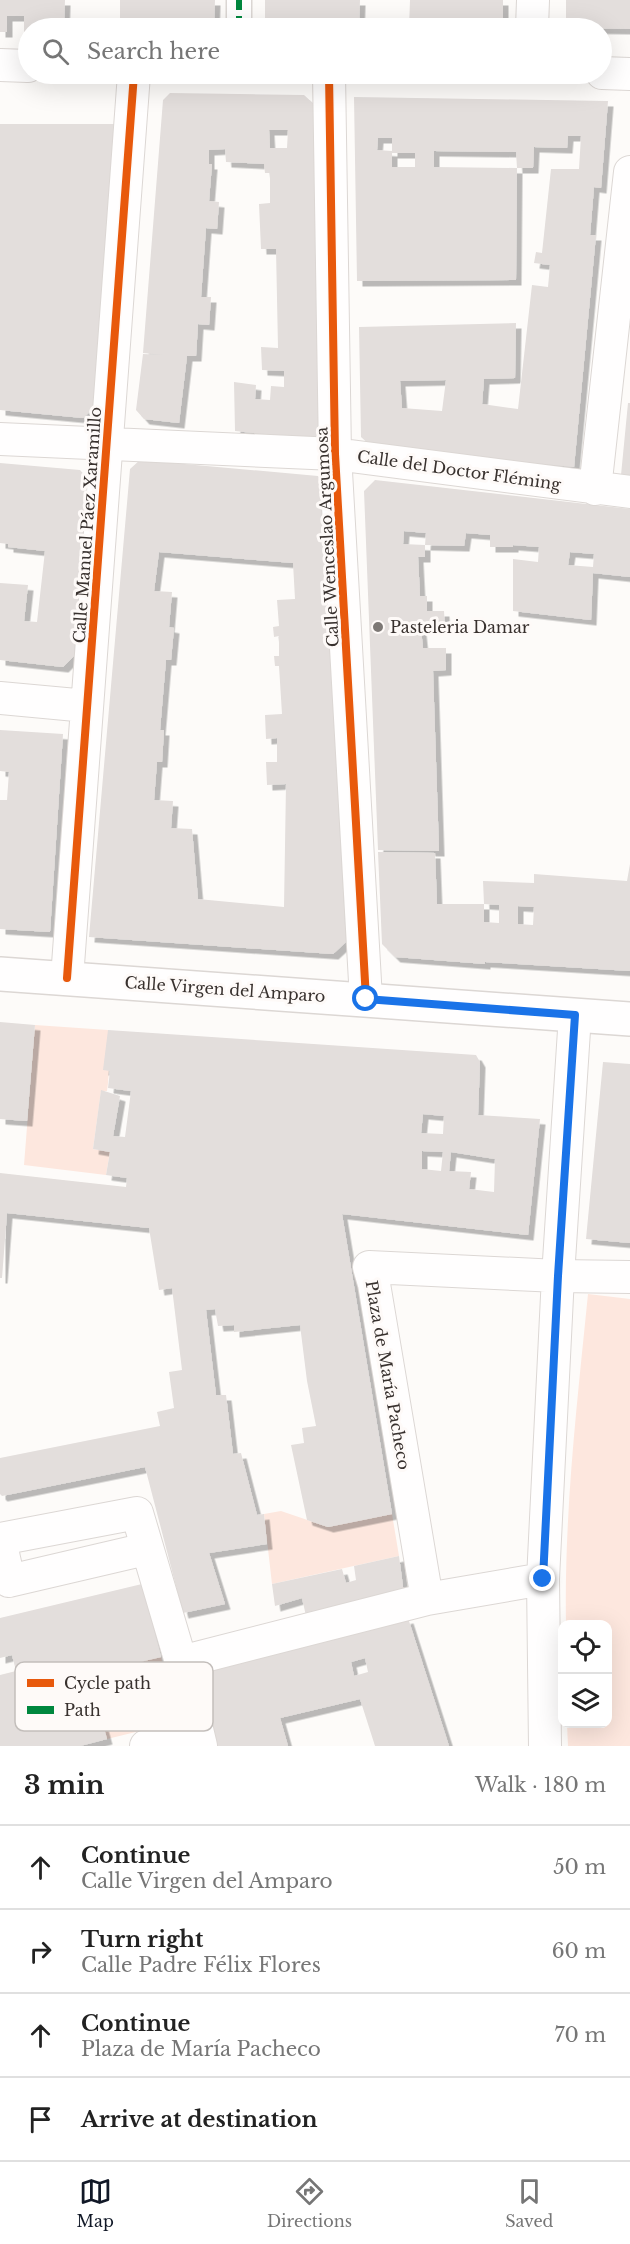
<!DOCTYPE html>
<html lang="en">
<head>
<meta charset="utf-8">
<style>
  body { margin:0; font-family:"Libre Baskerville",serif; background:#f2f2f2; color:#222 }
  .controls { position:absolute; right:18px; bottom:18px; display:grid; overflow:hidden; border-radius:12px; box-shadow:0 6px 24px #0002 }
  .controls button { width:54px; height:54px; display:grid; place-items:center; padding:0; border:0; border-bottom:2px solid #e0e0e0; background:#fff; color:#222; font:30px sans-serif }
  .stop { position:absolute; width:18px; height:18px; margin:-14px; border:4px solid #1a73e8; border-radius:50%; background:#fff }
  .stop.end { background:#1a73e8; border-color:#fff; box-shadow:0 2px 6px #0008 }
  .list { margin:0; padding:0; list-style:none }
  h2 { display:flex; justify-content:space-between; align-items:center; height:78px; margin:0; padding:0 24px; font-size:26px }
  h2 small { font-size:20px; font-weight:400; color:#767676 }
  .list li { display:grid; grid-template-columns:39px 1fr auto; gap:18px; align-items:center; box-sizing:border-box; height:84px; padding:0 24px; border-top:2px solid #e0e0e0 }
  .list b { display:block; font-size:22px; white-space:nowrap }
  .list p { margin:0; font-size:20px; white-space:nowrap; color:#767676 }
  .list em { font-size:20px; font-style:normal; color:#767676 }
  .icon { flex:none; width:33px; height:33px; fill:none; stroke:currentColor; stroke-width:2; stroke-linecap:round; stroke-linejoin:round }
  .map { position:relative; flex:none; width:630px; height:1746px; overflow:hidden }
  .search { position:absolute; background:#fff; box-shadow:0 6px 24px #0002; left:18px; right:18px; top:18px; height:66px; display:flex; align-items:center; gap:15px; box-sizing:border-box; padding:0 21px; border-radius:33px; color:#767676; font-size:22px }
  .sheet { height:414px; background:#fff }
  nav { display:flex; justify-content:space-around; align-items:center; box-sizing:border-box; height:84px; border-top:2px solid #e0e0e0; background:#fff; font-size:16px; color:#767676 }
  nav a { display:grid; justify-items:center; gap:3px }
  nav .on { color:#111827 }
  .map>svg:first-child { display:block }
  .green { fill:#fde7de }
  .building { fill:#e3dedc; fill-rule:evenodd; filter:url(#shadow) }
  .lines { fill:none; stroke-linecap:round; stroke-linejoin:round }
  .pedestrian-casing { stroke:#dcd7d4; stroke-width:27 }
  .minor-casing { stroke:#dcd7d4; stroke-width:34 }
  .tertiary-casing { stroke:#dcd7d4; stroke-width:36 }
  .pedestrian { stroke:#fffefe; stroke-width:24 }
  .minor { stroke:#fffefe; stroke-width:32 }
  .tertiary { stroke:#fffefe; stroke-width:33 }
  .quiet { stroke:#00873e; stroke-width:6; stroke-dasharray:12 6; stroke-linecap:butt }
  .cycleway-casing { stroke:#fefaf8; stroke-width:11 }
  .cycleway { stroke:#e8590c; stroke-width:8 }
  .route { stroke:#1a73e8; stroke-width:8 }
  .poi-dot { fill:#7d7875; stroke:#fefaf8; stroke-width:2 }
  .labels { text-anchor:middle; stroke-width:6; stroke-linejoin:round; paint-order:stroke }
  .street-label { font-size:16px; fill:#38312e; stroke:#fefaf8 }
  .poi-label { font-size:16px; fill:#38312e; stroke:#fefaf8; text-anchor:start }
  .key { fill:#fefaf8; stroke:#c3bebb; stroke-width:1.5 }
  .key-label { font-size:16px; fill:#38312e }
</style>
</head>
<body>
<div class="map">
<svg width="630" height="1746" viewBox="0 0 630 1746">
  <defs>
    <filter id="shadow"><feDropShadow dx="5.5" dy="5.5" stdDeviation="0" flood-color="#0004"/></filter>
  </defs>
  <rect width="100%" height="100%" fill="#fdfbf9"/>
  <path class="green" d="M35 1025 108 1030C109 1051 110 1071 107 1091H101L93 1149 110 1152 106 1175 24 1165Z
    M588 1294 630 1299V1746H568L567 1724H608V1624H566C564 1514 577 1404 588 1294Z
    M281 1511 328 1527 392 1514 399 1556 272 1584 264 1514Z
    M161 1657 177 1722 107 1739 88 1674Z"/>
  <path class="building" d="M0 0H65L64 28H28V32H24V16H7V32H0Z
    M120 0H215L214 28H174V20L157 19V28H120Z
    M265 0H360L359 28H319V22L302 21V28H265Z
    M410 0H503V28H409Z
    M566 0H630V29L566 28Z
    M170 93 304 95 315 105 322 440 235 431 234 382 256 385 255 399 270 400 271 386 284 387V371L262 370 261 347 278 348 276 249H261L259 204 270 203V173H265L264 164 226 162 225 149 209 150V164H212L209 201 219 202 217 229 206 228 201 297H211L209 325 198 324 196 356H187L179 423 144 419 136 410 143 354 163 355 143 353 163 100ZM269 130H288L287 148H270Z
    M354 97 608 101 601 188 594 187 590 235H596L574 467 372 447 361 437 359 327 516 323 515 378 484 379 482 404 518 409 532 285 548 287 550 265 534 263 536 252 542 253 551 169H579L581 136H568L567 148 534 147 533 168H517L516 152 434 151V167L517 168 516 280 357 281ZM378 138H392V151L377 150ZM392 153H415V167H392ZM446 380 442 411 402 408 400 381Z
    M0 124H119L94 408 83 418 0 410Z
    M628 403H630V476L621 475Z
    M140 460 318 476 329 487 339 820 346 942 333 954 89 937 130 469ZM159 552 293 563 295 599 277 600 279 626 273 627 274 637 279 636V656H274L275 666H279L282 714 265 715 266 739 277 738V762H266L267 785 286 784 284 907 198 899 192 829 171 828 173 801 154 800 157 762H162L164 730H160L166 660H171L174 628 169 627 172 592 154 591Z
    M0 463 80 470 89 480 74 656 63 667 0 660V583L28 585 24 621 37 622 45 551 8 547V544L0 543Z
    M375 480 630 509V577L593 573 591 620 513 611V559L538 562 539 547 513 545V547H490V535L466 533 464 546 425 545 426 533 404 531 403 544 425 545V557H418L420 596H427V611H444L445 628 421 629 423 648H446V670L433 671 439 851 378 850 364 491ZM570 552 594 554 593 567 568 565Z
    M0 730 63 734 50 932 0 929V800H7L9 772 0 771Z
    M378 852 435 853 437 904H484V922L499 923V905L484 904 483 881 534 883V874L627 881 630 864V971L485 962V964L395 957 382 944ZM518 906 534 907 533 925 518 924Z
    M0 1022 35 1025 27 1121 0 1119Z
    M108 1030 476 1055 480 1062 478 1115 540 1119 528 1235 342 1214 392 1514 328 1527 307 1520 291 1445 304 1443 302 1428 316 1426 307 1381 300 1325 234 1332V1325L218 1326 215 1309 206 1310 216 1395H226L233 1454 241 1453 257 1515 264 1514 267 1544 209 1553 225 1604 183 1613 145 1467 2 1496 0 1494V1458L160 1426 157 1412 174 1408 169 1372 182 1370 172 1288 159 1290 149 1228 7 1213 2 1278H0V1173L126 1187 127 1178 106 1175 110 1152 93 1149 101 1090 120 1096 113 1136 125 1137 131 1091 108 1088 110 1071 103 1070ZM423 1114 444 1116 443 1134 421 1133ZM422 1151 443 1152 441 1171 422 1169ZM451 1152 495 1159 494 1192 469 1189 471 1172 449 1171Z
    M603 1062 630 1064V1243L586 1239Z
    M399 1556 405 1602 308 1625 302 1598 275 1606 272 1584 342 1569 346 1583 356 1580 354 1566Z
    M142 1584 161 1657 75 1677 85 1713 99 1710 107 1739 80 1746H0V1675L16 1671 12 1655 0 1658V1618ZM64 1701 67 1710 56 1714 53 1705Z
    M408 1618 449 1746H375L360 1699 280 1718 288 1746H215L195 1669ZM365 1658 368 1672 354 1676 351 1662Z"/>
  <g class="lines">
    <g class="pedestrian-casing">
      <path id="pedestrian" d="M239 28V0"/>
    </g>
    <g class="minor-casing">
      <path id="minor" d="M532 28 533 0
        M0 65 28 66
        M602 73 630 74
        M329 74 335 454 366 999
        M0 439 335 454 630 492
        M595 489 630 172
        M0 698 87 706
        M67 978 134 74
        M0 1539 137 1513 181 1662 201 1746
        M0 1540 9 1581 146 1549
        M427 1599 374 1284 369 1267 558 1276 630 1277
        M181 1662 427 1599 543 1579
        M146 1746 198 1734
        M545 1746 543 1579 558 1276 575 1015"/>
    </g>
    <g class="tertiary-casing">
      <path id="tertiary" d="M0 974 630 1019"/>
    </g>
    <use href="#pedestrian" class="pedestrian"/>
    <use href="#minor" class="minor"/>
    <use href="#tertiary" class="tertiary"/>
    <path class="quiet" d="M239 28V0"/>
    <g class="cycleway-casing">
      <path id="cycleway" d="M329 74 335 454 366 999
        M67 978 134 74"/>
    </g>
    <use href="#cycleway" class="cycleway"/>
  </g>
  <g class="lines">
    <path class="route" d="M366 999 575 1015 558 1276 543 1579"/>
  </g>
  <circle class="poi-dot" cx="378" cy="627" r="6"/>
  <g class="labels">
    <g class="street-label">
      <text transform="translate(459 470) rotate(8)" y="6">Calle del Doctor Fléming</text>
      <text transform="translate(87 525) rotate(-86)" y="6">Calle Manuel Páez Xaramillo</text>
      <text transform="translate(327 537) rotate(-93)" y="6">Calle Wenceslao Argumosa</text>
      <text transform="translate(225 989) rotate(4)" y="6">Calle Virgen del Amparo</text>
      <text transform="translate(388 1375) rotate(80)" y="6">Plaza de María Pacheco</text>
    </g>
    <g class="poi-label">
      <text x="390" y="633">Pasteleria Damar</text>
    </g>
  </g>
  <rect x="15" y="1662" width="198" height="69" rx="9" class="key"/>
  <rect x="27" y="1679" width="27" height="8" fill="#e8590c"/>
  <rect x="27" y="1706" width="27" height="8" fill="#00873e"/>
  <g class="key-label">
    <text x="64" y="1689">Cycle path</text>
    <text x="64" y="1716">Path</text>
  </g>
</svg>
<div class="controls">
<button><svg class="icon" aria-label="locate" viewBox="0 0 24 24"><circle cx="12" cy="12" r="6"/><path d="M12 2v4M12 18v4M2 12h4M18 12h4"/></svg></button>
<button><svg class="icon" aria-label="layers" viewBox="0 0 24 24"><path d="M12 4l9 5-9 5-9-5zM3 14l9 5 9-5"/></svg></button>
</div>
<div class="stop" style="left:366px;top:999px"></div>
<div class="stop end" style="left:543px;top:1579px"></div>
<div class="search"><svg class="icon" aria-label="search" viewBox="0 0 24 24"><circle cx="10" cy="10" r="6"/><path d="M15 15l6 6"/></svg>Search here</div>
</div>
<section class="sheet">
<h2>3 min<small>Walk · 180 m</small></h2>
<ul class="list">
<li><svg class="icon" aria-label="ahead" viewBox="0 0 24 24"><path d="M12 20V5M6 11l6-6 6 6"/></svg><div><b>Continue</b><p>Calle Virgen del Amparo</p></div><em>50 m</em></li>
<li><svg class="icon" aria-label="right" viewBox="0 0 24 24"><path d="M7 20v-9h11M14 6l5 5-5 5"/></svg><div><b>Turn right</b><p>Calle Padre Félix Flores</p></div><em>60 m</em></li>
<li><svg class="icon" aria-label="ahead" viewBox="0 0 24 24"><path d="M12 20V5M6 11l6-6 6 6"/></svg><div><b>Continue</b><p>Plaza de María Pacheco</p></div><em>70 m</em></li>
<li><svg class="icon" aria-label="arrive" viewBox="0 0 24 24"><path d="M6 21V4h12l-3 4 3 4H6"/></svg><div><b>Arrive at destination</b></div></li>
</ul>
</section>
<nav>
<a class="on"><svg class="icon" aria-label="map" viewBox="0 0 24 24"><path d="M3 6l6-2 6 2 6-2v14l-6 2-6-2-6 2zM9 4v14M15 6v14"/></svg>Map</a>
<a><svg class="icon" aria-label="directions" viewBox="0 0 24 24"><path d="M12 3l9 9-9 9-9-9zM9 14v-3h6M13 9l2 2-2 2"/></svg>Directions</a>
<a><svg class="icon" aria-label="saved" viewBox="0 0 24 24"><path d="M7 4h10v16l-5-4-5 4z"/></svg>Saved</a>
</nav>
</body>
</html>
